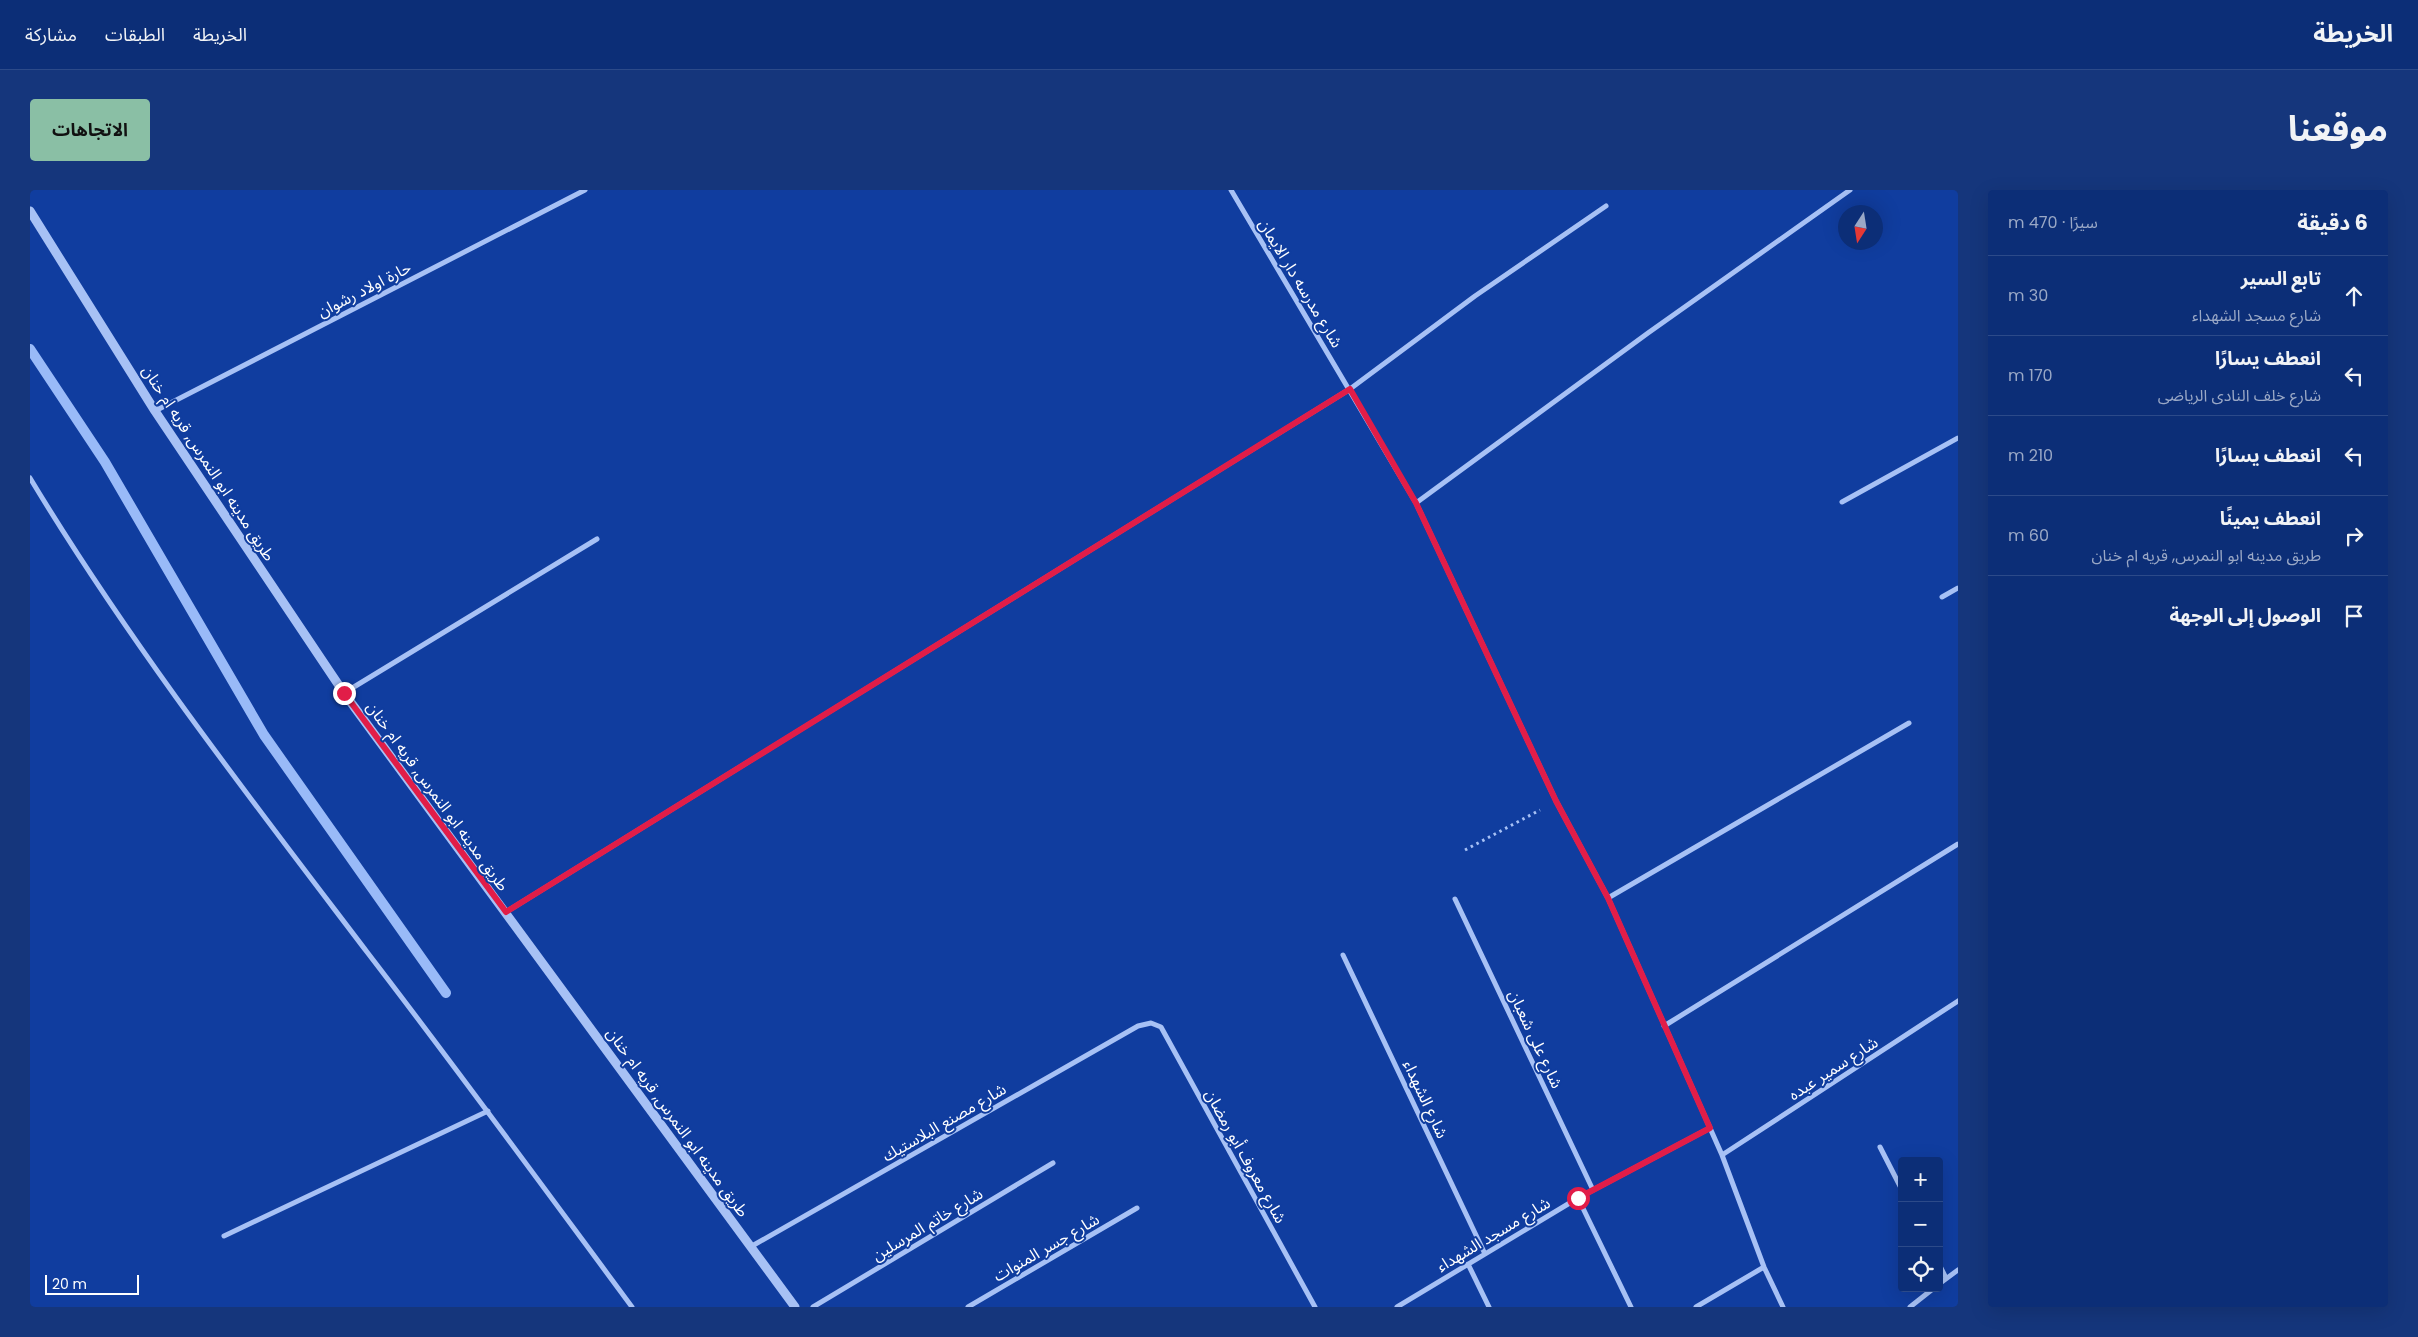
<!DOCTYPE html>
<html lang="ar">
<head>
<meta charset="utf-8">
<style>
  body { margin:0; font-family:Poppins,"Noto Sans Arabic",sans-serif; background:#15367c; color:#f1f3f6; direction:rtl }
  .controls { position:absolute; right:15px; bottom:15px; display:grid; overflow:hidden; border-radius:5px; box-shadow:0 5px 20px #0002 }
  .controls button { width:45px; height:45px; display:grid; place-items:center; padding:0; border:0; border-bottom:1px solid #2c4a89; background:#0c2e77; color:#f1f3f6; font:25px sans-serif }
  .compass { position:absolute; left:1808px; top:15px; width:45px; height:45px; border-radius:50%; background:#0c2e77; box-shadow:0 5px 20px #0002; rotate:192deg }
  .scale { position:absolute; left:15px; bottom:12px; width:94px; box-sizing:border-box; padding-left:5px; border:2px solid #fff; border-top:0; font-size:14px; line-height:18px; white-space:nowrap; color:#fff; -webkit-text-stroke:4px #103d9f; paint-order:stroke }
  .stop { position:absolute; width:15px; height:15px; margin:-11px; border:4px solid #e11d48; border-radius:50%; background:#fff }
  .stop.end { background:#e11d48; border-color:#fff; box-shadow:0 1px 5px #0008 }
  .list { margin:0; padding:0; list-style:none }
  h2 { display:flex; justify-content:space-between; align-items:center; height:65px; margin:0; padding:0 20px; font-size:21px }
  h2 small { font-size:16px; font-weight:400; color:#9aa8c6 }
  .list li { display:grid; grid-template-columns:32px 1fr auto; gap:15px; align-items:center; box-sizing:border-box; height:80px; padding:0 20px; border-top:1px solid #2c4a89 }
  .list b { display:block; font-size:19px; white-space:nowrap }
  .list p { margin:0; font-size:16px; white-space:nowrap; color:#9aa8c6 }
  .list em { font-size:16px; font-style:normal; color:#9aa8c6 }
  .icon { flex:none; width:28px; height:28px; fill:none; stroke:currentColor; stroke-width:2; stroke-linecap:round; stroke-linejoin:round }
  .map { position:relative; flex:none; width:1928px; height:1117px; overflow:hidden; direction:ltr; border-radius:5px }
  header { display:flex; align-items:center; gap:30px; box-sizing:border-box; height:70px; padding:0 25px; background:#0c2e77; border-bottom:1px solid #2c4a89 }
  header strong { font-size:24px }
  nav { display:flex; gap:28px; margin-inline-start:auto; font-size:18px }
  .intro { display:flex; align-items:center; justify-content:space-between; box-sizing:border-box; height:120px; padding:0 30px }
  h1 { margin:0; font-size:35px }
  .button { padding:12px 22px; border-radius:5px; background:#8abfa5; color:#111; font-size:18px; font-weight:700 }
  main { display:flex; gap:30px; padding:0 30px }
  aside { flex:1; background:#0c2e77; border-radius:5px; box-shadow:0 5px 20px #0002 }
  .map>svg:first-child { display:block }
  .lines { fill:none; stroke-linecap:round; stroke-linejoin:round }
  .stream { stroke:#99baf8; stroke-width:10 }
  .path { stroke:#a7c1f5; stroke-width:3; stroke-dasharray:2.5 4; stroke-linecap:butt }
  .minor { stroke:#a7c1f5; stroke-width:5 }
  .tertiary { stroke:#a7c1f5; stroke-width:9 }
  .route { stroke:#e11d48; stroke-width:6 }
  .labels { text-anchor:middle; stroke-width:4; stroke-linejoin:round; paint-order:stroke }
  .street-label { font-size:16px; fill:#fff; stroke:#103d9f }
</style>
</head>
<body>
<header>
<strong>الخريطة</strong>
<nav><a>الخريطة</a><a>الطبقات</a><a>مشاركة</a></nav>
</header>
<div class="intro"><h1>موقعنا</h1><a class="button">الاتجاهات</a></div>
<main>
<aside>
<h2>6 دقيقة<small>سيرًا · 470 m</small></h2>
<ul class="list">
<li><svg class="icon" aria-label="ahead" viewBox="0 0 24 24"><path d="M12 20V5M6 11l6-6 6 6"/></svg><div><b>تابع السير</b><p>شارع مسجد الشهداء</p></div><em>30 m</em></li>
<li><svg class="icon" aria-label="left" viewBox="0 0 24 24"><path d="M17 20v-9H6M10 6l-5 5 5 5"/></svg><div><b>انعطف يسارًا</b><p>شارع خلف النادى الرياضى</p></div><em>170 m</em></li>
<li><svg class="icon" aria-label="left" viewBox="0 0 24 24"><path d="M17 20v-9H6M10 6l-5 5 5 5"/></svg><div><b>انعطف يسارًا</b></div><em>210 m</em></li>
<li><svg class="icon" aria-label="right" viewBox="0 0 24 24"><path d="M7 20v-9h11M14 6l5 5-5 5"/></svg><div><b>انعطف يمينًا</b><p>طريق مدينه ابو النمرس, قريه ام خنان</p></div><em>60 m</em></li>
<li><svg class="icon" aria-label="arrive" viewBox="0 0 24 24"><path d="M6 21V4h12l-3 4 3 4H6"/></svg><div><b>الوصول إلى الوجهة</b></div></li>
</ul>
</aside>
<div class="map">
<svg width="1928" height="1117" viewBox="0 0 1928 1117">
  <rect width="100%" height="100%" fill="#103d9f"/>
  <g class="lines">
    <path class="stream" d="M0 159 75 272 234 545 416 803"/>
    <path class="path" d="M1435 660 1510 620"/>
    <path class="minor" d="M1201 0 1386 313 1526 611 1578 708 1692 965 1734 1077 1753 1117
      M125 221 555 0
      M0 288C100 454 220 608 337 762 427 879 514 998 602 1117
      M1812 312 1928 248
      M1386 313 1618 143 1820 0
      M1912 407 1928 398
      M314 503 567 349
      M1578 708 1879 533
      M1425 709 1563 1000
      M476 722 1320 199 1445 106 1576 16
      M1313 765 1455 1064
      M1634 836 1928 654
      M1850 957 1872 1000
      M1692 965 1928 811
      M1548 1008 1601 1117
      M194 1046 458 921
      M722 1056 1108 836 1121 833 1131 837 1285 1117
      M1438 1074 1459 1117
      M1909 1074 1916 1088
      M1909 1094 1928 1080
      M783 1117 1023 973
      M938 1117 1107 1018
      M1367 1117 1548 1008 1680 938
      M1666 1117 1734 1077
      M1880 1117 1904 1098"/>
    <path class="tertiary" d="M0 21 125 221 314 503 765 1117"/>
  </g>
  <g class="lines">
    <path class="route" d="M314 503 476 722 1320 199 1386 313 1526 611 1578 708 1680 938 1548 1008"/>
  </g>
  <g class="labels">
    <g class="street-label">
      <text transform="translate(1271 93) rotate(59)" y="6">شارع مدرسه دار الايمان</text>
      <text transform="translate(334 99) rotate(-27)" y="6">حارة اولاد رشوان</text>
      <text transform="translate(179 273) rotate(57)" y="6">طريق مدينه ابو النمرس, قريه ام خنان</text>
      <text transform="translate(408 606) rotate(54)" y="6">طريق مدينه ابو النمرس, قريه ام خنان</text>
      <text transform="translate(1506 849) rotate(65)" y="6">شارع على شعبان</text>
      <text transform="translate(1803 878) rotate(-33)" y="6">شارع سمير عبده</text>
      <text transform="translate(1396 909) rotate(65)" y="6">شارع الشهداء</text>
      <text transform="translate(648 932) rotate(54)" y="6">طريق مدينه ابو النمرس, قريه ام خنان</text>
      <text transform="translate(914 932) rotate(-30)" y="6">شارع مصنع البلاستيك</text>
      <text transform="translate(1216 966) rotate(61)" y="6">شارع معروف أبو رمضان</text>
      <text transform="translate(897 1034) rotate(-31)" y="6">شارع خاتم المرسلين</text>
      <text transform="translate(1463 1044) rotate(-31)" y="6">شارع مسجد الشهداء</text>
      <text transform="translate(1016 1057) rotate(-30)" y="6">شارع جسر المنوات</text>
    </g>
  </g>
</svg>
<div class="controls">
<button>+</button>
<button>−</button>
<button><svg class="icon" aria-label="locate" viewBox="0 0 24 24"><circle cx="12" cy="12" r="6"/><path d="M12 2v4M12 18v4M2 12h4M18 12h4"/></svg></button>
</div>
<svg class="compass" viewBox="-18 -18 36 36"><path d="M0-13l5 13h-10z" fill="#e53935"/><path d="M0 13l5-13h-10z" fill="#9aa8c6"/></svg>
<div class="scale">20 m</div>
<div class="stop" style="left:1548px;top:1008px"></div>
<div class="stop end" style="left:314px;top:503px"></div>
</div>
</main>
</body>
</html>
